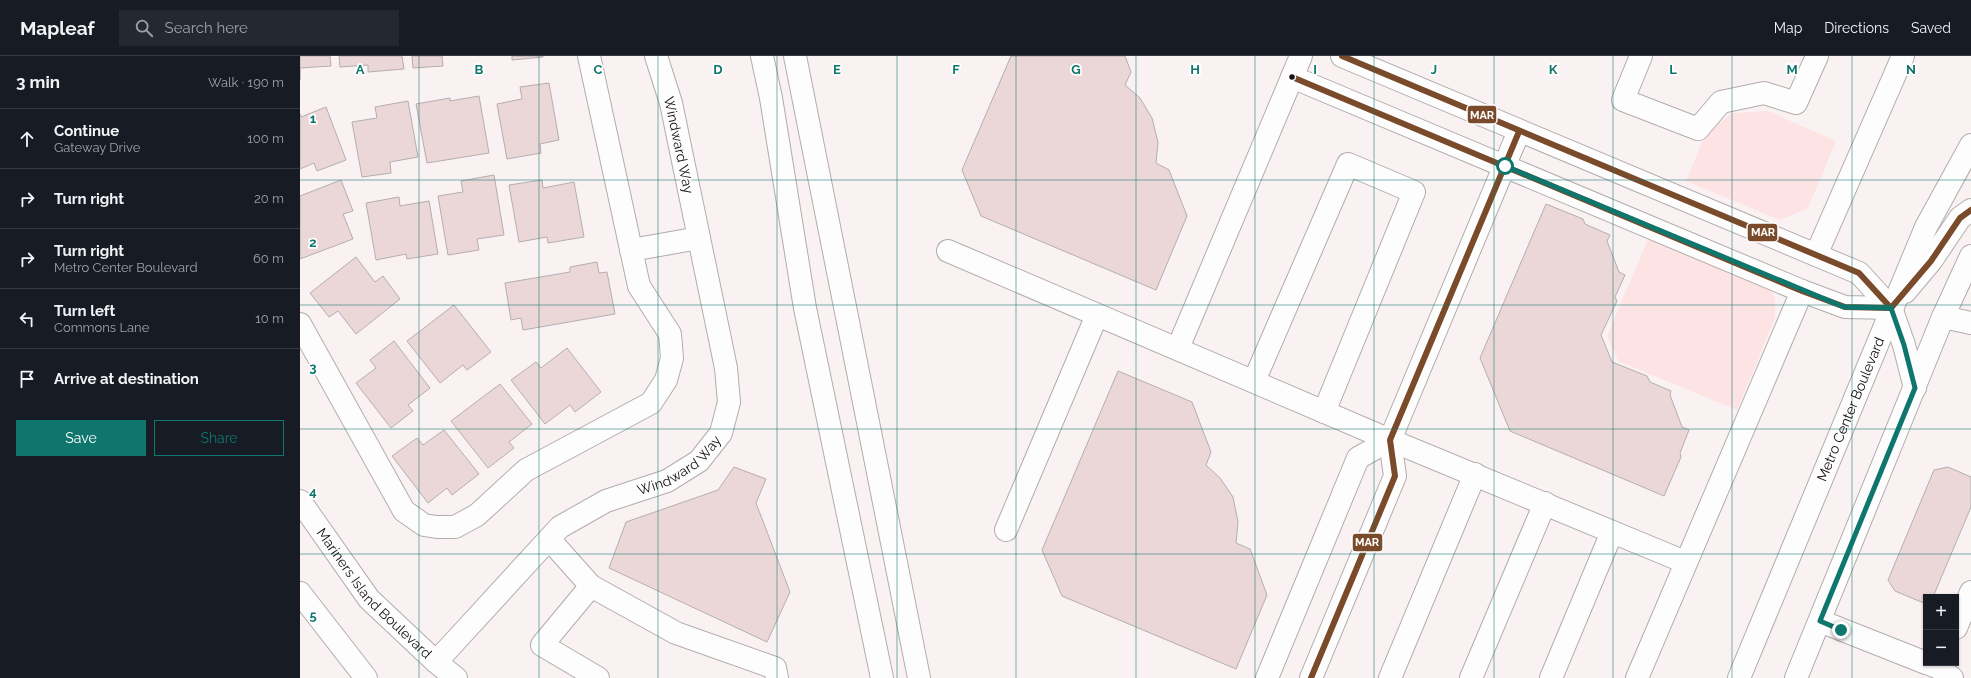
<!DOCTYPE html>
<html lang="en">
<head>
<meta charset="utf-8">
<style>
  body { margin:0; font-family:Raleway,sans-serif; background:#242831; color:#f1f3f6 }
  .controls { position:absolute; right:12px; bottom:12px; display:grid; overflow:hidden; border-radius:0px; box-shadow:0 1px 3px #0004 }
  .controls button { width:36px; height:36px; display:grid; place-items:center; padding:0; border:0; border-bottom:1px solid #363941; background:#171b24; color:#f1f3f6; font:20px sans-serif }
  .stop { position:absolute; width:12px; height:12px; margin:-9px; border:3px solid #0f766e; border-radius:50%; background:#fff }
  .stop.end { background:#0f766e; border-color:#fff; box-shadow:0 1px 4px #0008 }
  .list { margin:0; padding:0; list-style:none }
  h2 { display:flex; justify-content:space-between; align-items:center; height:52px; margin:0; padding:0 16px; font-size:17px }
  h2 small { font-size:13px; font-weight:400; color:#9ea1a6 }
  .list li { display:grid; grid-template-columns:26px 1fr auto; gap:12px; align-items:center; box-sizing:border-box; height:60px; padding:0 16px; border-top:1px solid #363941 }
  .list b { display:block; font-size:15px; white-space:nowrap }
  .list p { margin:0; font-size:13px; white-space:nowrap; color:#9ea1a6 }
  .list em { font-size:13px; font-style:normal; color:#9ea1a6 }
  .actions { display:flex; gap:8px; padding:12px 16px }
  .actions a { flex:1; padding:9px 0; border:1px solid #0f766e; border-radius:0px; text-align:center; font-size:14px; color:#0f766e }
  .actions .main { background:#0f766e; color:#fff }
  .icon { flex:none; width:22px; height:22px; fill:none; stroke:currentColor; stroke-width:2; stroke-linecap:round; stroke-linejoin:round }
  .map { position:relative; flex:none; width:1671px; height:622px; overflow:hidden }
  header { display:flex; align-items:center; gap:24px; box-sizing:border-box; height:56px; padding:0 20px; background:#171b24; border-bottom:1px solid #363941 }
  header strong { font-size:19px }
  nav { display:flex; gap:22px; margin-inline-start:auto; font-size:14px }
  .search { width:280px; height:36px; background:#242831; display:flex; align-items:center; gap:10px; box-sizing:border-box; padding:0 14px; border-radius:0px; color:#9ea1a6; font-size:15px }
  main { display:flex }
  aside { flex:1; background:#171b24 }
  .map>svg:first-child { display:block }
  .green { fill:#fde3e3 }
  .building { fill:#ecd7d8; stroke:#b5aeae }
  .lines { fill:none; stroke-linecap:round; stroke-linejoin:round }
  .minor-casing { stroke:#b2acac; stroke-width:24 }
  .major-casing { stroke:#b2acac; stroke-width:24 }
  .highway-casing { stroke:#b2acac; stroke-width:24 }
  .minor { stroke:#fefdfd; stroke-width:22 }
  .major { stroke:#fefdfd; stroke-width:22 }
  .highway { stroke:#fefdfd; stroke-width:22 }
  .bus-1-casing { stroke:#fff; stroke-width:9 }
  .bus-1 { stroke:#7a4b2a; stroke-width:6 }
  .route { stroke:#0f766e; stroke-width:5 }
  .grid { fill:none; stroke:#0f766e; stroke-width:1; stroke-opacity:0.55 }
  .bus-dot { fill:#171111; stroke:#fff; stroke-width:1.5 }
  .labels { text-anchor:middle; stroke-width:3.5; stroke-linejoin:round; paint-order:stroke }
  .street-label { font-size:14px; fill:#171111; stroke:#fff }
  .grid-label { font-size:13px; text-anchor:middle; font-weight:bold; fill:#0f766e; stroke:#fff; stroke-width:3.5; stroke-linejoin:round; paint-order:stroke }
  .line-badge { stroke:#fff; stroke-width:1.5 }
  .badge-label { font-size:11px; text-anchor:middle; font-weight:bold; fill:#fff }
</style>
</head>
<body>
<header>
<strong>Mapleaf</strong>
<div class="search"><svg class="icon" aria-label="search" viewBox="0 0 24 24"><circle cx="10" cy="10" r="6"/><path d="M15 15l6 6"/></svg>Search here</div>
<nav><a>Map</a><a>Directions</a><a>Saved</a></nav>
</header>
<main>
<aside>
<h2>3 min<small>Walk · 190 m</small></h2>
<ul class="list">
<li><svg class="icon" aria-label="ahead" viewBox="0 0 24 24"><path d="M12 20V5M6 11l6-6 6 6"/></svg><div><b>Continue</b><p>Gateway Drive</p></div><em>100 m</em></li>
<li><svg class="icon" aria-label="right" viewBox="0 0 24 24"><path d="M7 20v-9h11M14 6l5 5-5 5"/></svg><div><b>Turn right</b></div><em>20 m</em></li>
<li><svg class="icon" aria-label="right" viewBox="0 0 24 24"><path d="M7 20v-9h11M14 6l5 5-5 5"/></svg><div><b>Turn right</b><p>Metro Center Boulevard</p></div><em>60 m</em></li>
<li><svg class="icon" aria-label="left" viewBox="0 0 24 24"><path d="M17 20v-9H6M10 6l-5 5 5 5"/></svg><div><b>Turn left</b><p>Commons Lane</p></div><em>10 m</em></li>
<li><svg class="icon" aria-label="arrive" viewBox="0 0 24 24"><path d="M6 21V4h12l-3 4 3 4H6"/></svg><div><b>Arrive at destination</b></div></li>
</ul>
<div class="actions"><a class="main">Save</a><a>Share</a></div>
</aside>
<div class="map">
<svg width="1671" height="622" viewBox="0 0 1671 622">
  <rect width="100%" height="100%" fill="#faf2f2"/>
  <path class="green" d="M1468 55 1536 85 1508 152 1480 164 1386 125 1405 79 1432 57Z
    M1349 181 1467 231 1475 241V262L1437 354 1318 305 1307 280Z"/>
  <path class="building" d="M0 0H30L31 10 0 12V24Z
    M39 0H102L104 13 68 16V9L40 11Z
    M112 0H142L143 10 113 12Z
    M212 0H243V1L212 4Z
    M711 0H825L831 16 825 29 840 42 852 62 858 86 856 107 869 114 887 160 856 234 681 160 662 114Z
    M249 27 259 84 240 88 241 97 207 103 197 48 222 43 220 31Z
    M179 40 189 97 127 107 116 48 150 42V45Z
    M108 45 118 101 90 106 91 117 62 121 52 66 77 62 75 51Z
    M26 51 46 104 17 115 14 107 0 113V58L1 61Z
    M194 119 204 179 177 183 179 194 148 199 138 140 163 136 161 125Z
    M41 124 53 155 43 158 53 183 0 203V140Z
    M242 124 243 132 274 126 284 181 248 187 247 181 219 186 209 129Z
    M99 141 100 150 129 145 138 198 107 203 106 198 76 204 66 147Z
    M1246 148 1283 163 1285 168 1310 179 1307 185 1319 216 1325 219 1315 241 1317 245 1301 279 1312 306 1347 320 1350 326 1371 335 1370 339 1382 371 1389 374 1380 397 1381 401 1364 440 1210 375 1180 302Z
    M56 201 75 226 83 220 100 243 56 278 38 255 29 261 10 237Z
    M297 206 299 217 307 216 315 258 223 274 221 262 211 264 205 227 270 216V211Z
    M154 249 191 296 167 314 163 309 140 327 107 285Z
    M94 285 130 332 108 349 113 355 91 372 56 327 76 312 70 304Z
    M267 292 301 336 275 356 270 349 245 368 211 324 236 306 241 312Z
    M818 315 892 346 911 396 906 409 920 422 933 441 938 466 936 487 950 493 967 539 936 613 762 540 742 494Z
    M200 328 232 368 209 386 214 392 188 412 151 365Z
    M144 374 179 418 152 439 147 432 128 447 92 400 117 382 123 389Z
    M434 411 466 423 456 447 490 536 467 586 309 512 326 466 418 434Z
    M1648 411 1671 421V451L1633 541H1626V548L1595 535 1588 524 1634 414Z"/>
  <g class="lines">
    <g class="minor-casing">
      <g id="minor">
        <path d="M1042 0 1559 217 1591 252"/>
        <path d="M1341 0 1323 44 1398 73 1421 46 1464 37 1496 47 1517 0"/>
        <path d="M992 21 1502 235 1545 251 1591 252"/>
        <path d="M331 194 399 182"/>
        <path d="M648 195 1090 384 1385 506"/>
        <path d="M1516 199 1603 0"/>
        <path d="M1643 261 1671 267"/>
        <path d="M0 268 104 455 124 469 137 471H155L177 459 226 414 351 347 366 324 372 302 370 278 339 230 289 0"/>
        <path d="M878 292 1001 0"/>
        <path d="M954 325 1048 108 1114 136 1024 356"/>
        <path d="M706 474 797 259"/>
        <path d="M249 483 291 530 376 577 475 612 477 622"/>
        <path d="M291 530 242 589 298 622"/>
        <path d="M1520 565 1626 607"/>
        <path d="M1656 572 1671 536"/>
        <path id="s1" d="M136 606 260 471 306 445 367 425 399 405 421 377 429 346 426 312 371 47 356 0"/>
        <path d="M1627 607 1639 612 1652 622"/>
        <path d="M967 622 1058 402 1090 384"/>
        <path d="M1011 622 1095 420 1090 384 1219 75"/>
        <path d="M1090 622 1175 418"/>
        <path d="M1171 622 1245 447"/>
        <path d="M1251 622 1312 476"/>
        <path d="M1337 622 1502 235"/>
      </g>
    </g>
    <g class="major-casing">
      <g id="major">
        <path d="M1605 236 1631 205 1660 162 1671 154"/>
        <path d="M1591 252 1604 289 1615 332"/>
        <path id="s2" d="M0 445 69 543 136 606 156 622"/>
        <path d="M0 537 66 622"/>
        <path id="s3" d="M1439 622 1626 171 1671 89"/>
        <path d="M1496 622 1643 261 1671 200"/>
      </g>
    </g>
    <g class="highway-casing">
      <path id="highway" d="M462 0 471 42 505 252 582 622
        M495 0 619 622"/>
    </g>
    <use href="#minor" class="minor"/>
    <use href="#major" class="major"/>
    <use href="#highway" class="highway"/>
    <g class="bus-1-casing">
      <path id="bus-1" d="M1042 0 1559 217 1591 252
        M992 21 1502 235 1545 251 1591 252
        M1591 252 1631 205 1660 162 1671 154
        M1011 622 1095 420 1090 384 1218 78"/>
    </g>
    <use href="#bus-1" class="bus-1"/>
  </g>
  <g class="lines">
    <path class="route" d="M1205 110 1544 251 1591 252 1604 289 1615 332 1520 565 1541 574"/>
  </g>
  <path class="grid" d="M119 0V622M239 0V622M358 0V622M477 0V622M597 0V622M716 0V622M836 0V622M955 0V622M1074 0V622M1194 0V622M1313 0V622M1432 0V622M1552 0V622M0 124H1671M0 249H1671M0 373H1671M0 498H1671"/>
  <circle class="bus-dot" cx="992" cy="21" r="3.5"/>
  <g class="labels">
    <g class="street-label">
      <text transform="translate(379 89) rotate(78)" y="5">Windward Way</text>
      <text dy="5" stroke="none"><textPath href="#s3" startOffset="291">Metro Center Boulevard</textPath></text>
      <text dy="5" stroke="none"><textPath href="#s1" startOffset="319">Windward Way</textPath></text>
      <text dy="5" stroke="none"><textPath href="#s2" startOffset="119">Mariners Island Boulevard</textPath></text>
    </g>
  </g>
  <g class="grid-label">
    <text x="60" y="18">A</text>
    <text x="179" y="18">B</text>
    <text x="298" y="18">C</text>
    <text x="418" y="18">D</text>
    <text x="537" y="18">E</text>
    <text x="656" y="18">F</text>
    <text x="776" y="18">G</text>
    <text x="895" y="18">H</text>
    <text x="1015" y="18">I</text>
    <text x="1134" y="18">J</text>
    <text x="1253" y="18">K</text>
    <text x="1373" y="18">L</text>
    <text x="1492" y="18">M</text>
    <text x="1611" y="18">N</text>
    <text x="13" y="67">1</text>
    <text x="13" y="191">2</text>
    <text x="13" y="316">3</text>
    <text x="13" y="440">4</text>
    <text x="13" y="564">5</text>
  </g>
  <g class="line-badge">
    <rect x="1167" y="49" width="30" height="19" rx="4" fill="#7a4b2a"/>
    <rect x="1447" y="167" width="31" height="19" rx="4" fill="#7a4b2a"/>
    <rect x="1052" y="477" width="31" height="19" rx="4" fill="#7a4b2a"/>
  </g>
  <g class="badge-label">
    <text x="1182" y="63">MAR</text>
    <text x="1463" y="180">MAR</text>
    <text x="1067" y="490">MAR</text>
  </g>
</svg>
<div class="controls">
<button>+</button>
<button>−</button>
</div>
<div class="stop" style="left:1205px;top:110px"></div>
<div class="stop end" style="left:1541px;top:574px"></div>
</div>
</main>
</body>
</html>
